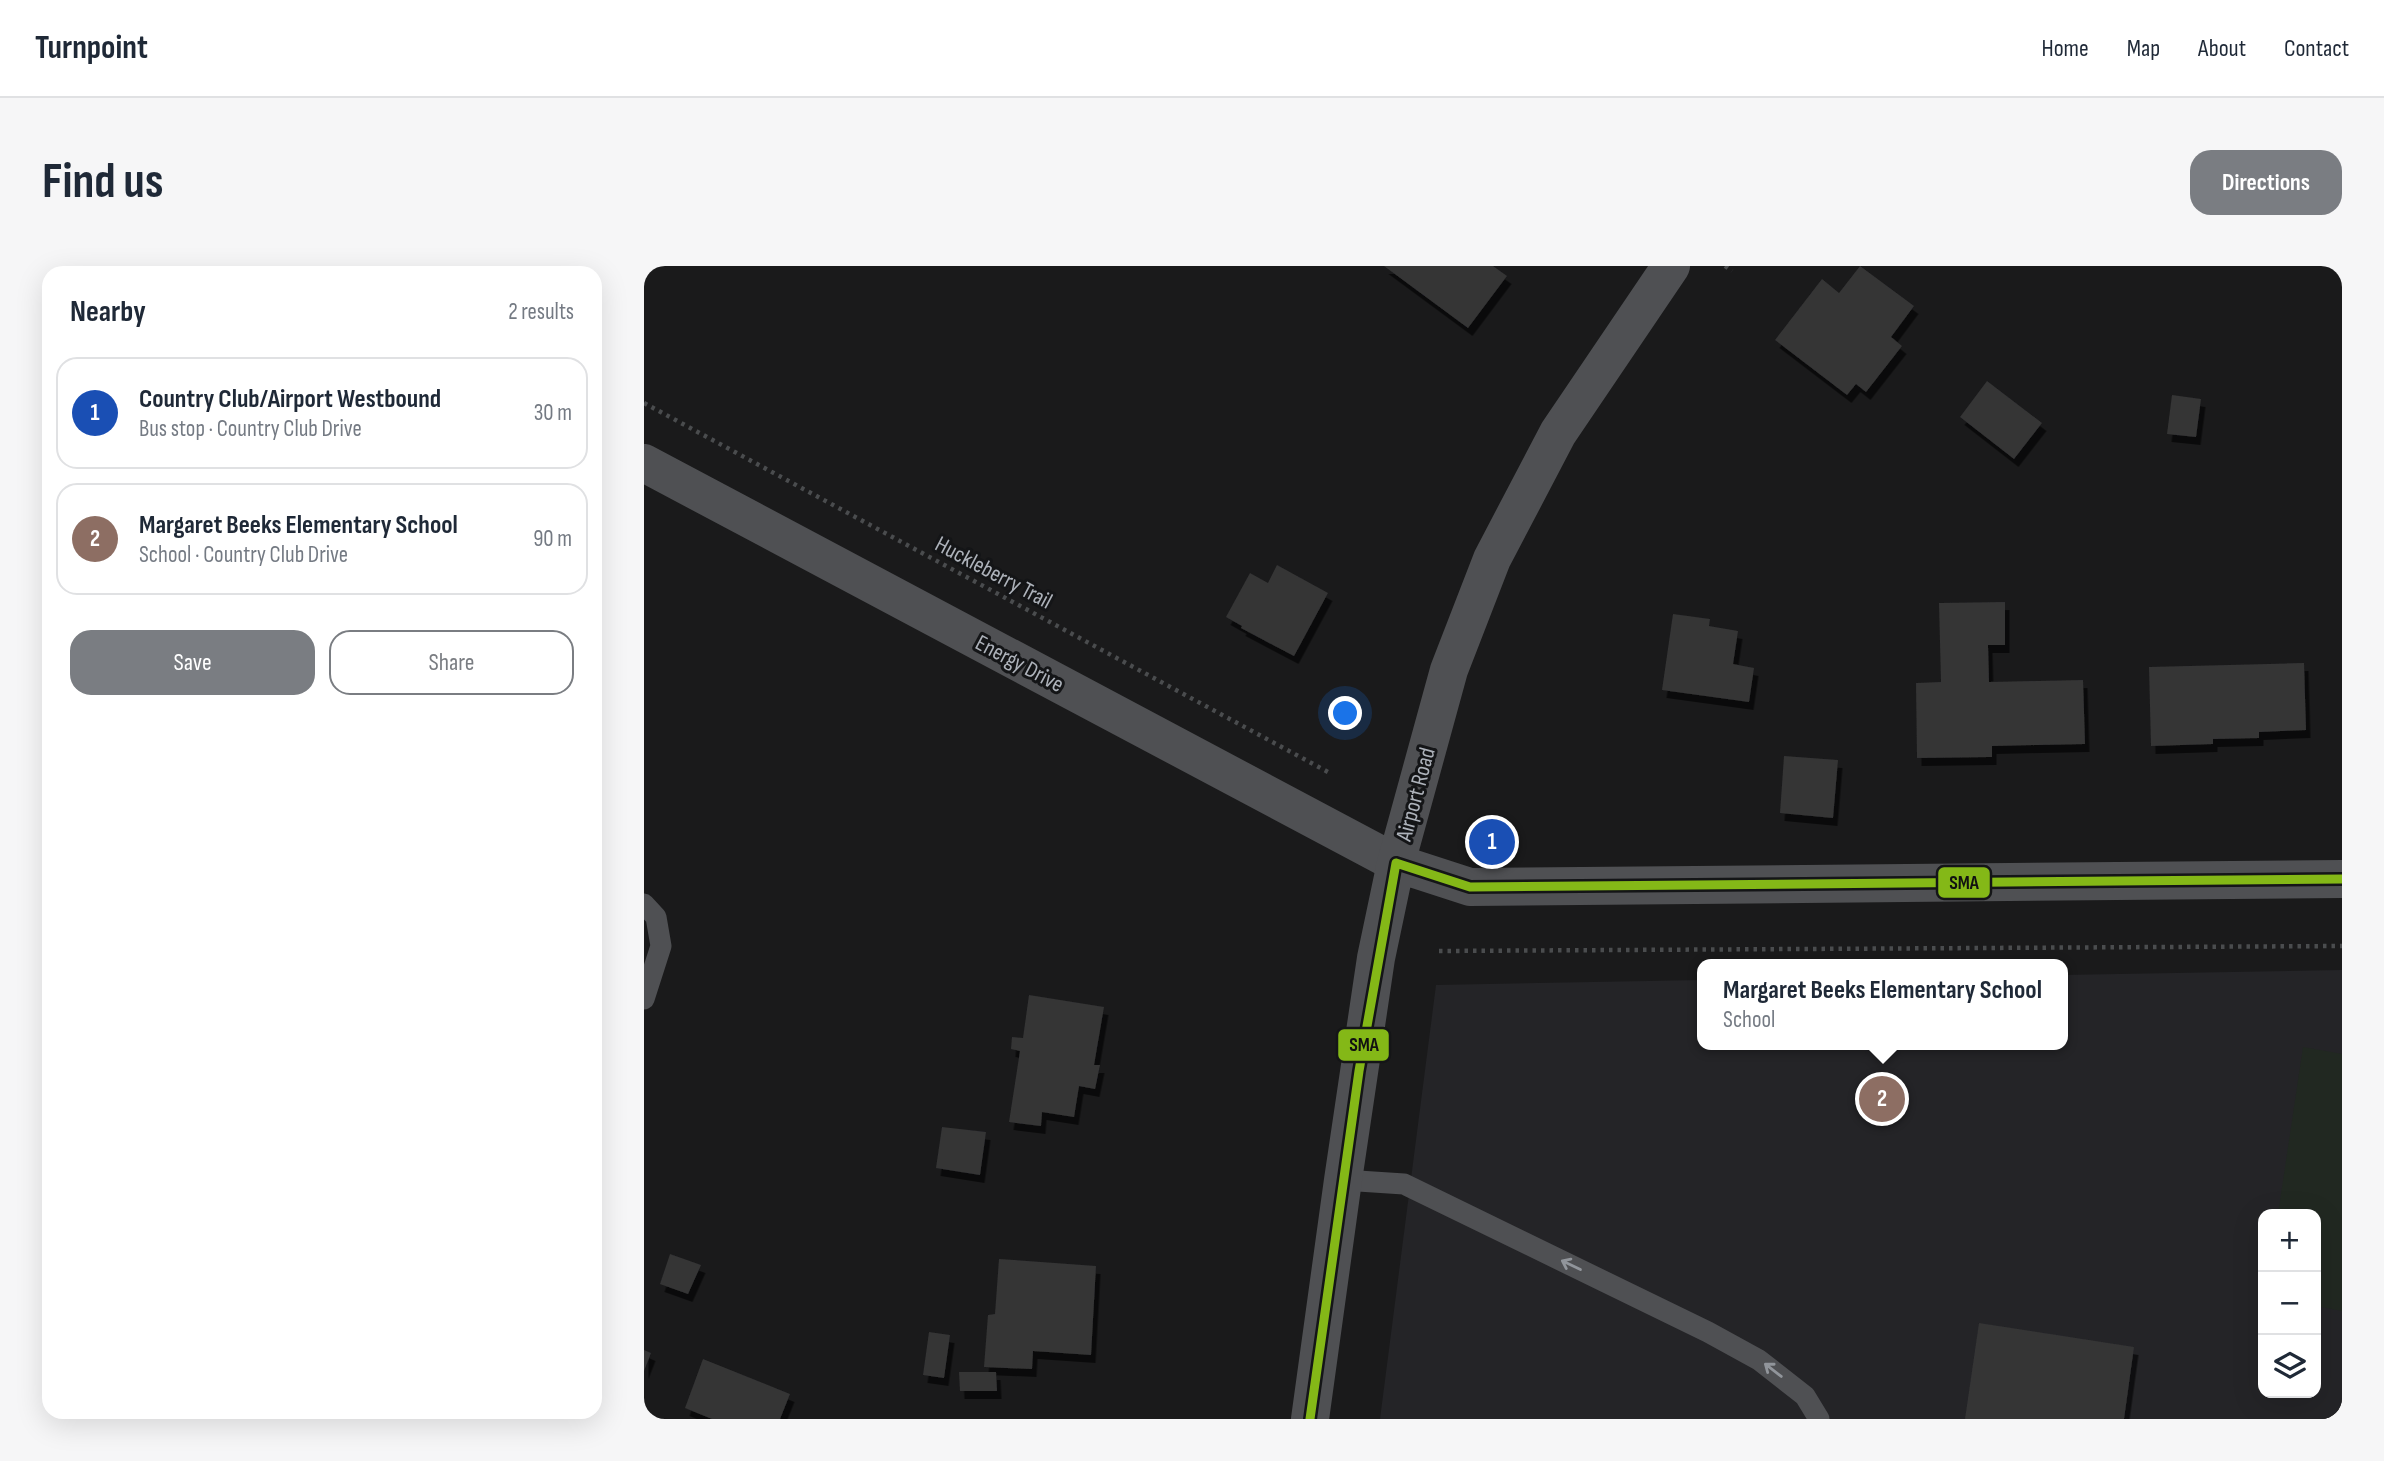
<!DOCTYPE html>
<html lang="en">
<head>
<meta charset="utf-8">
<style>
  body { margin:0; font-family:"Sofia Sans Condensed",sans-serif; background:#f6f6f7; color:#1f2937 }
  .controls { position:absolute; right:21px; bottom:21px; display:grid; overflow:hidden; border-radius:14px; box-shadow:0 7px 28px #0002 }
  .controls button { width:63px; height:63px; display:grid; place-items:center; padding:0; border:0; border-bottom:2px solid #e0e1e3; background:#fff; color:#1f2937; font:35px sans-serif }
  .you { position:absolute; left:702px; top:448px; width:24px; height:24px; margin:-18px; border:5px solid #fff; border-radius:50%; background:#1a73e8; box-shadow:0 0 0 10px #1a73e833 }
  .badge { display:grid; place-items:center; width:46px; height:46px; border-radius:50%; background:#7a7d82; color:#fff; font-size:23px; font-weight:700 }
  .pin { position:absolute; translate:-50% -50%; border:4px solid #fff; box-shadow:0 2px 7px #0006 }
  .popup { position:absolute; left:1053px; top:693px; width:371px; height:91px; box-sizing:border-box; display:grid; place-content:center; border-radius:14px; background:#fff; filter:drop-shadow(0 2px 5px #0005); font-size:23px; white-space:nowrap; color:#747a83 }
  .popup b { font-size:26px; color:#1f2937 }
  .popup::after { content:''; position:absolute; left:50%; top:100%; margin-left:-14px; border:14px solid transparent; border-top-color:#fff }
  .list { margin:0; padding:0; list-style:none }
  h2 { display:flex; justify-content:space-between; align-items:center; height:91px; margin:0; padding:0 28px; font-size:30px }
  h2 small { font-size:23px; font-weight:400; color:#747a83 }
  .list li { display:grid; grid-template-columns:46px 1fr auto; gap:21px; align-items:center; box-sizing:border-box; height:112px; margin:0 14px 14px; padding:0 14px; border:2px solid #e0e1e3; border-radius:21px }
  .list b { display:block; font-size:26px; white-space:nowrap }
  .list p { margin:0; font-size:23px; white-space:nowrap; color:#747a83 }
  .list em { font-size:23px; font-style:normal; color:#747a83 }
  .actions { display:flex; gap:14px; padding:21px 28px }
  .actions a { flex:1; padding:16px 0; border:2px solid #7a7d82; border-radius:21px; text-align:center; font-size:24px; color:#7a7d82 }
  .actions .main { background:#7a7d82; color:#fff }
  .icon { flex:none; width:38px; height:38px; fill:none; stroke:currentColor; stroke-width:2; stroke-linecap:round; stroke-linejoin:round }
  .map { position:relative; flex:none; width:1698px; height:1153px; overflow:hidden; border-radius:21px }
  header { display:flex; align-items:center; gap:42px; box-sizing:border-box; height:98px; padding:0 35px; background:#fff; border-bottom:2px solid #e0e1e3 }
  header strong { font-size:33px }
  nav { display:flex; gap:38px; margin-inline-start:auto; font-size:24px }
  .intro { display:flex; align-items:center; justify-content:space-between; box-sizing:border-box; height:168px; padding:0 42px }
  h1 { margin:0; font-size:49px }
  .button { padding:18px 32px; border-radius:21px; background:#7a7d82; color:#fff; font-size:24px; font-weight:700 }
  main { display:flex; gap:42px; padding:0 42px }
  aside { flex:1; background:#fff; border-radius:21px; box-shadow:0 7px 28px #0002 }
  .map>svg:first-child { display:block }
  .built { fill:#242427; fill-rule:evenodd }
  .green { fill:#212821 }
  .building { fill:#343435; filter:url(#shadow) }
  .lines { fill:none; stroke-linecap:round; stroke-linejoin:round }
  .path { stroke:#4a4c4e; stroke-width:4.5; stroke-dasharray:3.5 5; stroke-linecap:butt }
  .service { stroke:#4f5053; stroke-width:21 }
  .minor { stroke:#4f5053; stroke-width:38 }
  .tertiary { stroke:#4f5053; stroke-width:38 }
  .bus-1-casing { stroke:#141517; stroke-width:14 }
  .bus-1 { stroke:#84b817; stroke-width:9 }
  .oneway { stroke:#91959b }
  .labels { text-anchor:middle; stroke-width:6; stroke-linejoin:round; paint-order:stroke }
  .street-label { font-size:23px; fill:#adb2ba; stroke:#141517 }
  .line-badge { stroke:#141517; stroke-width:2.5 }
  .pale-badge-label { font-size:19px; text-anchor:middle; font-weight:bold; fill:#111 }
</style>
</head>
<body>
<header>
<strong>Turnpoint</strong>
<nav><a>Home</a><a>Map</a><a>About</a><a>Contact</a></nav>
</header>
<div class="intro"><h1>Find us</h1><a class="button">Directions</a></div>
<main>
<aside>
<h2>Nearby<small>2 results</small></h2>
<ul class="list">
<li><span class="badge" style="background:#1a4fb4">1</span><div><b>Country Club/Airport Westbound</b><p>Bus stop · Country Club Drive</p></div><em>30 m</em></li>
<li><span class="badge" style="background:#8d6e63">2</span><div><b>Margaret Beeks Elementary School</b><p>School · Country Club Drive</p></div><em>90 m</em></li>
</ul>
<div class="actions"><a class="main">Save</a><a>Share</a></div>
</aside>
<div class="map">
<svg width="1698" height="1153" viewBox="0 0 1698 1153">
  <defs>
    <filter id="shadow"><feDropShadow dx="4.5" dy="8" stdDeviation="0" flood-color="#0009"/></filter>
  </defs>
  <rect width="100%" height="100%" fill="#1a1a1b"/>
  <path class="built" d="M1698 704V1153H736L792 719 1058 714V779H1418V709ZM1619 948H1672V1127H1619Z"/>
  <path class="green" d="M1659 781 1698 788V1045L1672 1040V948H1634Z"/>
  <path class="building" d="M740 0H849L863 10 824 62Z
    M1216 0 1270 40 1247 71 1258 80 1222 126 1212 118 1203 129 1131 74 1178 13 1195 27Z
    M1343 115 1398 157 1370 193 1316 151Z
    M1528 129 1557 133 1552 171 1523 168Z
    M633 299 684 327 650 390 597 362 598 360 582 351 606 307 624 317Z
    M1361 336V379H1344L1345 416 1439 414 1441 478 1348 480V491L1273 492 1272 417 1297 416 1295 337Z
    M1029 348 1066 353 1065 360 1094 365 1089 398 1110 402 1105 436 1018 424Z
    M1660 397 1662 464 1615 466V472L1569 473V478L1507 480 1505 401Z
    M1140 490 1194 494 1189 552 1136 547Z
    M385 729 460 741 450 799H456L451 823 435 820 430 851 398 846 397 860 365 856 376 785 367 783 368 771 379 772Z
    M298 861 342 866 336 909 292 902Z
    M26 988 57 999 44 1028 16 1018Z
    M355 993 452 1000 447 1089 389 1085 388 1103 340 1101 344 1049 351 1048Z
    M1335 1057 1490 1081 1480 1153H1321Z
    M285 1066 306 1069 300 1112 279 1109Z
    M0 1084 7 1087 0 1105Z
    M59 1093 146 1128 136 1153H68L41 1142Z
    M315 1106H352L353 1125H316Z"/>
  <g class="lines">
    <path class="path" d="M1081 0 1088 5
      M0 137 684 506
      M795 685 1698 680"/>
    <path class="service" d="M0 638 12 651 17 680 0 733
      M699 914 760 918 1064 1066 1115 1094 1161 1130 1175 1153"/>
    <path class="minor" d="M0 197 752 597"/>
    <path class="tertiary" d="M752 597 826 621 1698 613
      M666 1153 699 914 732 692 752 597 805 404 848 293 914 167 1027 0"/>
    <g class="bus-1-casing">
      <path id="bus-1" d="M666 1153 715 805 752 597 826 621 1698 613"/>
    </g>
    <use href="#bus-1" class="bus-1"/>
  </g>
  <defs><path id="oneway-shaft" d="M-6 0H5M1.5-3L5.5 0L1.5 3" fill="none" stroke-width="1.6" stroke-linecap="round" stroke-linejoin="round" transform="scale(1.75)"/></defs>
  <g class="oneway">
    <use href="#oneway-shaft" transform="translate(927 999) rotate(-154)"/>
    <use href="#oneway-shaft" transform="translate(1129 1104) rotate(-142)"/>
  </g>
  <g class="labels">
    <g class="street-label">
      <text transform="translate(350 306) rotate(28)" y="8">Huckleberry Trail</text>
      <text transform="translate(376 397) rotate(28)" y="8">Energy Drive</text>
      <text transform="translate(771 528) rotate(-75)" y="8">Airport Road</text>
    </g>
  </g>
  <g class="line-badge">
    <rect x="1293" y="600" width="54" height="33" rx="7" fill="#84b817"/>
    <rect x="693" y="762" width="53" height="34" rx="7" fill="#84b817"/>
  </g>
  <g class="pale-badge-label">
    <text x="1320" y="623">SMA</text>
    <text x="720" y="785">SMA</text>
  </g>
</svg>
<div class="controls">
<button>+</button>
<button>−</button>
<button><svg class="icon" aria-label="layers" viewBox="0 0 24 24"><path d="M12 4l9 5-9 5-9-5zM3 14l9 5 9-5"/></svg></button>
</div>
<div class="you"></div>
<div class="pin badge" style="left:848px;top:576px;background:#1a4fb4">1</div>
<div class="pin badge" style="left:1238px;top:833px;background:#8d6e63">2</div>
<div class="popup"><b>Margaret Beeks Elementary School</b>School</div>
</div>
</main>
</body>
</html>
